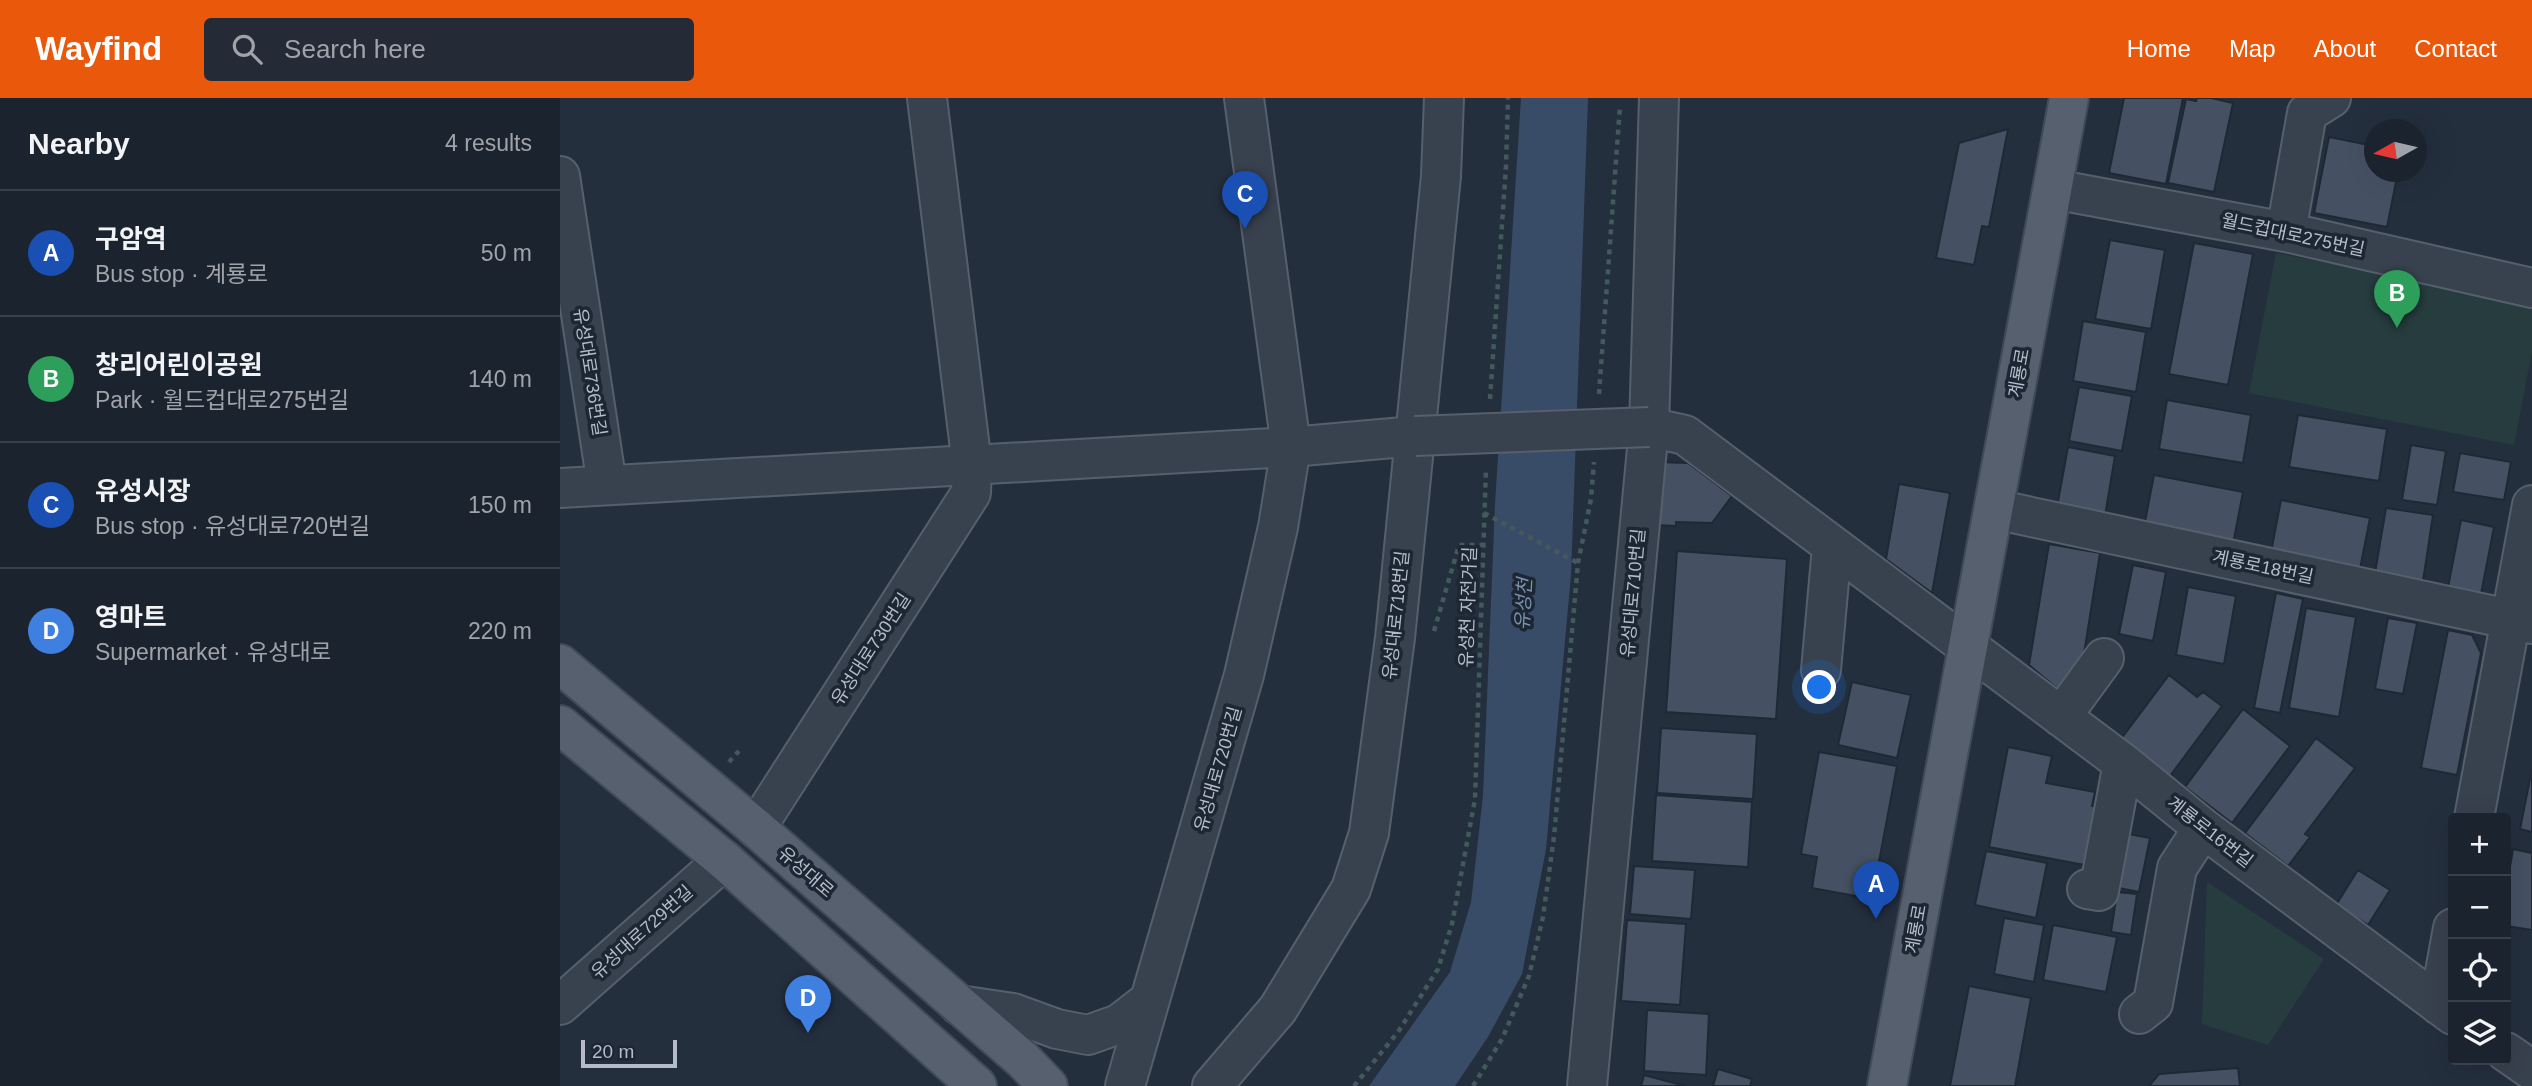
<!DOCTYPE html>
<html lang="en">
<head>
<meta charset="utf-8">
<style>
  body { margin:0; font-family:Arial,"Noto Sans KR",sans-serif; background:#242b36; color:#f1f3f6 }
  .controls { position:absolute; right:21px; bottom:21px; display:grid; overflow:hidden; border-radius:7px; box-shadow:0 7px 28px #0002 }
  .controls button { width:63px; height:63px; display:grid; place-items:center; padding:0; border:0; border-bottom:2px solid #39404a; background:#1b232e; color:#f1f3f6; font:35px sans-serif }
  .compass { position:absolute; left:1804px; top:21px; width:63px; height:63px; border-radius:50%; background:#1b232e; box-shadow:0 7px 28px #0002; rotate:262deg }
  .scale { position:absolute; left:21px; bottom:18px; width:96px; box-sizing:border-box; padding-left:7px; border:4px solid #b4bcc9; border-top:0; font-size:19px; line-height:24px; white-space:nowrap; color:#b4bcc9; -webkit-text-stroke:5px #1d2633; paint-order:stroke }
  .you { position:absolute; left:1260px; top:590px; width:24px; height:24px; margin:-18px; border:5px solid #fff; border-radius:50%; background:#1a73e8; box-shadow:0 0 0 10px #1a73e833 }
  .badge { display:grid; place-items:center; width:46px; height:46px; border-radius:50%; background:#ea580c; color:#fff; font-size:23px; font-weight:700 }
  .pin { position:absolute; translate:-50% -58px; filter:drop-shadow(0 2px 4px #0008) }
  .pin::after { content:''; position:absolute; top:37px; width:24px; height:21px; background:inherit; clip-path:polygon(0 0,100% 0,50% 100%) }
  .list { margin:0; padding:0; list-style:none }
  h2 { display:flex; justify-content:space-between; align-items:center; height:91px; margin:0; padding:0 28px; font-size:30px }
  h2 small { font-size:23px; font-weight:400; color:#a0a4aa }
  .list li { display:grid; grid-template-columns:46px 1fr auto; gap:21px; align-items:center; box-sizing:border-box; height:126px; padding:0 28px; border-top:2px solid #39404a }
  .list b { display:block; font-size:26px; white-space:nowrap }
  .list p { margin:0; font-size:23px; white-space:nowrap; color:#a0a4aa }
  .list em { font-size:23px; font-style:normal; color:#a0a4aa }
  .icon { flex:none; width:38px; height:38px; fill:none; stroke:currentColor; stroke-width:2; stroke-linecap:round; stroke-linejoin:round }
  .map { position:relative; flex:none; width:1972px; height:988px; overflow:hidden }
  header { display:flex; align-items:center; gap:42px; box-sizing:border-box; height:98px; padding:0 35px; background:#ea580c; color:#fff }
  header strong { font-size:33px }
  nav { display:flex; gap:38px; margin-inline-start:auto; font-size:24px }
  .search { width:490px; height:63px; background:#242b36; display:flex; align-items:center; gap:18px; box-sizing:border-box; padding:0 24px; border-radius:7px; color:#a0a4aa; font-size:26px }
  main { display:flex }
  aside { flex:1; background:#1b232e }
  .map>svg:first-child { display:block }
  .green { fill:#263c3f }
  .water { fill:#394c67 }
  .building { fill:#455162; stroke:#1f2835; stroke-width:2 }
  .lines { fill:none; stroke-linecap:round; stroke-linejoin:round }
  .minor-casing { stroke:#565f6c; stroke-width:42 }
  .major-casing { stroke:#414a57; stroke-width:42 }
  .path { stroke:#44595c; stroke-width:4.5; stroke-dasharray:5 5; stroke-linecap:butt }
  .minor { stroke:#38414e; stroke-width:38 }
  .major { stroke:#56606e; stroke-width:38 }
  .minor-bridge-casing { stroke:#565f6c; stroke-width:42; stroke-linecap:butt }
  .minor-bridge { stroke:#38414e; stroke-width:38 }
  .labels { text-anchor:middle; stroke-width:7; stroke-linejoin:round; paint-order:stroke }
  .street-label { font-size:18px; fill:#b4bcc9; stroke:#1d2633 }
  .water-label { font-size:19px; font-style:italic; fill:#7c92b1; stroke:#1d2633 }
</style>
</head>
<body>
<header>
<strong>Wayfind</strong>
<div class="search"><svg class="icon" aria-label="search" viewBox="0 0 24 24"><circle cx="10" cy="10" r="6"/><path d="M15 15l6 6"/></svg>Search here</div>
<nav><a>Home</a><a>Map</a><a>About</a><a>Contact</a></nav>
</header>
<main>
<aside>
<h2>Nearby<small>4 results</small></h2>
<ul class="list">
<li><span class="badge" style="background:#1a4fb4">A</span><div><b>구암역</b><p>Bus stop · 계룡로</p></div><em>50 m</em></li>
<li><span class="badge" style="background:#2e9e5b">B</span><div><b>창리어린이공원</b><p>Park · 월드컵대로275번길</p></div><em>140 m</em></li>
<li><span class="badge" style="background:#1a4fb4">C</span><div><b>유성시장</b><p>Bus stop · 유성대로720번길</p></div><em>150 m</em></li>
<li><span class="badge" style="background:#3f7fe0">D</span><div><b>영마트</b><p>Supermarket · 유성대로</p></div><em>220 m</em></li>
</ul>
</aside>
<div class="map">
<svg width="1972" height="988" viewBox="0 0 1972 988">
  <rect width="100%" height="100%" fill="#242f3e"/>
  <path class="green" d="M1716 155 1972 205V254L1954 347 1689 295Z
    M1647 784 1764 861 1708 947 1642 926Z"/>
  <path class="water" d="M961 0H1028L1011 477 986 751 962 876 928 939 895 988H809L890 874 911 804 923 698 935 406Z"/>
  <path class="building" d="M1564 0H1623L1606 86 1549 75Z
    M1637 0H1651L1673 5 1654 94 1608 85 1626 1 1636 3Z
    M1448 31 1429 129 1422 128 1414 167 1376 160 1399 45Z
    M1769 39 1814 48V74H1838L1827 129 1754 115Z
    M1550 142 1605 152 1591 231 1535 221Z
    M1634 145 1693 156 1668 287 1609 276Z
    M1523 223 1586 234 1576 294 1513 283Z
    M1519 289 1572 298 1562 353 1509 343Z
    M1607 302 1691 317 1683 365 1599 351Z
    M1738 317 1827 331 1819 383 1729 369Z
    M1851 347 1886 353 1877 407 1842 402Z
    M1508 349 1555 358 1545 418 1497 409Z
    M1900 355 1951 364 1944 402 1893 394Z
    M1098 364 1128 365 1172 398 1152 425 1116 424V428L1096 427Z
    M1594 377 1683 394 1673 446 1584 429Z
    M1339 386 1390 395 1372 495 1326 461Z
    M1721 402 1810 420 1800 471 1711 454Z
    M1826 410 1873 417 1863 483 1815 475Z
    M1901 422 1934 429 1921 496 1888 489Z
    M1489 446 1540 455 1523 562 1499 592 1469 567Z
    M1117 453 1227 461 1216 621 1106 614Z
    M1573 467 1606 474 1593 543 1559 536Z
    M1628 489 1676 498 1664 566 1616 557Z
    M1716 495 1743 501 1720 615 1694 610Z
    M1746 510 1796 519 1779 619 1729 610Z
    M1828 520 1857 525 1843 596 1815 591Z
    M1888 532 1912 537 1921 555 1897 677 1861 670Z
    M1609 577 1637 599 1643 594 1662 608 1610 678 1561 641Z
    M1292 584 1351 597 1337 660 1278 647Z
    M1683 611 1730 648 1672 725 1625 689Z
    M1101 630 1197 636 1193 701 1097 695Z
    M1756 640 1795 670 1745 736 1750 739 1728 768 1685 735Z
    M1448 649 1492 658 1486 685 1535 694 1532 708 1546 711 1535 769 1429 749Z
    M1259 654 1337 668 1312 801 1252 790 1257 759 1241 756Z
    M1972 671V734L1960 731Z
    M1096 697 1192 704 1188 769 1092 763Z
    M1569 736 1590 740 1579 794 1559 790Z
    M1953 751 1972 755V832L1946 828V793Z
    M1426 753 1487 765 1476 820 1415 807Z
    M1074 768 1135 772 1131 821 1070 816Z
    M1798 772 1830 792 1808 827 1776 807Z
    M1557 794 1577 796 1571 837 1551 834Z
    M1444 820 1484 827 1474 884 1434 876Z
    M1067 822 1126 826 1120 907 1061 903Z
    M1493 827 1557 839 1546 894 1483 882Z
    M1409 888 1471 900 1455 988H1390Z
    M1087 912 1149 916 1146 977 1084 973Z
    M1678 970 1680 988H1589L1599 976Z
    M1158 971 1192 981 1190 988H1153Z
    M1084 977 1125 988H1081Z"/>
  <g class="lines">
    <g class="minor-casing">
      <path id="minor" d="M0 78 47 387
        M1493 91 1726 134 1972 190
        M1726 134 1747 15 1771 0
        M1089 329 1125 337 1563 665 1643 730 1893 917
        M0 390 731 349 855 338
        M1434 411 1972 526
        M1261 572 1272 449
        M1501 619 1544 560
        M1914 720 1972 407
        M196 730 411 395 412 367 367 0
        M1527 791 1539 793 1563 665
        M0 907 164 762
        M399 907 453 915 497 931 528 937 559 926 590 902
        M1879 907 1893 830
        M1579 916 1593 905 1617 770 1643 730
        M1946 954 1972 972
        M565 988 684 577 718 429 731 349 684 0
        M652 988 718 911 791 791 809 735 835 540 881 78 884 0
        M1027 988 1089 329 1099 0"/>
    </g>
    <g class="major-casing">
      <path id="major" d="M0 566 196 730 464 963 488 988
        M0 627 164 762 417 988
        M1327 988 1509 0"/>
    </g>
    <path class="path" d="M1039 296 1060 8
      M930 301 946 68 948 0
      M924 415 1018 465
      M874 533 899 447H924
      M169 664 179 653
      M794 988 838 934 878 871 892 826 915 701 926 370
      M913 988 942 941 969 878 983 819 994 739 1018 465 1031 401 1034 364"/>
    <use href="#minor" class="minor"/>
    <use href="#major" class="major"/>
    <g class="minor-bridge-casing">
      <path id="minor-bridge" d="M855 338 1089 329"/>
    </g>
    <use href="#minor-bridge" class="minor-bridge"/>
  </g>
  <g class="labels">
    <g class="street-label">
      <text transform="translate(1733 137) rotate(12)" y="6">월드컵대로275번길</text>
      <text transform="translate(30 274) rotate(81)" y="6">유성대로736번길</text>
      <text transform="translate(1459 275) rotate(-80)" y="6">계룡로</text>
      <text transform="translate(1703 469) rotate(12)" y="6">계룡로18번길</text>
      <text transform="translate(1073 495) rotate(-85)" y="6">유성대로710번길</text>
      <text transform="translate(908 509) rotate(-88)" y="6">유성천 자전거길</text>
      <text transform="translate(836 517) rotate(-84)" y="6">유성대로718번길</text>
      <text transform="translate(311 551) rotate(-57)" y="6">유성대로730번길</text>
      <text transform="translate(658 671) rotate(-74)" y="6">유성대로720번길</text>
      <text transform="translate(1650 734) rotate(38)" y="6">계룡로16번길</text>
      <text transform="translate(246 774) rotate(41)" y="6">유성대로</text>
      <text transform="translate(1356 831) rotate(-80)" y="6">계룡로</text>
      <text transform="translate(82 834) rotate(-42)" y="6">유성대로729번길</text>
    </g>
    <g class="water-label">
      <text transform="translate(963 506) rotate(-87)" y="7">유성천</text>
    </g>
  </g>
</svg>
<div class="controls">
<button>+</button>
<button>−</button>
<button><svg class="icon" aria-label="locate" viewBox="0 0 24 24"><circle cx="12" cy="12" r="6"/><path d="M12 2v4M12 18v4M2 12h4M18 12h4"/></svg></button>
<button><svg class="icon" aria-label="layers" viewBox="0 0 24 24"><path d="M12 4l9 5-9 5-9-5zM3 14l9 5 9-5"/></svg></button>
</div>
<svg class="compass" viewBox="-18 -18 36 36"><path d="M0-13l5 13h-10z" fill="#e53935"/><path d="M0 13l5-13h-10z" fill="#a0a4aa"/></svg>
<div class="scale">20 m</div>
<div class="you"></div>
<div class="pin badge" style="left:1316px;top:821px;background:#1a4fb4">A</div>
<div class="pin badge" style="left:1837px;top:230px;background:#2e9e5b">B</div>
<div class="pin badge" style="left:685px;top:131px;background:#1a4fb4">C</div>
<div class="pin badge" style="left:248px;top:935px;background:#3f7fe0">D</div>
</div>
</main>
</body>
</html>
